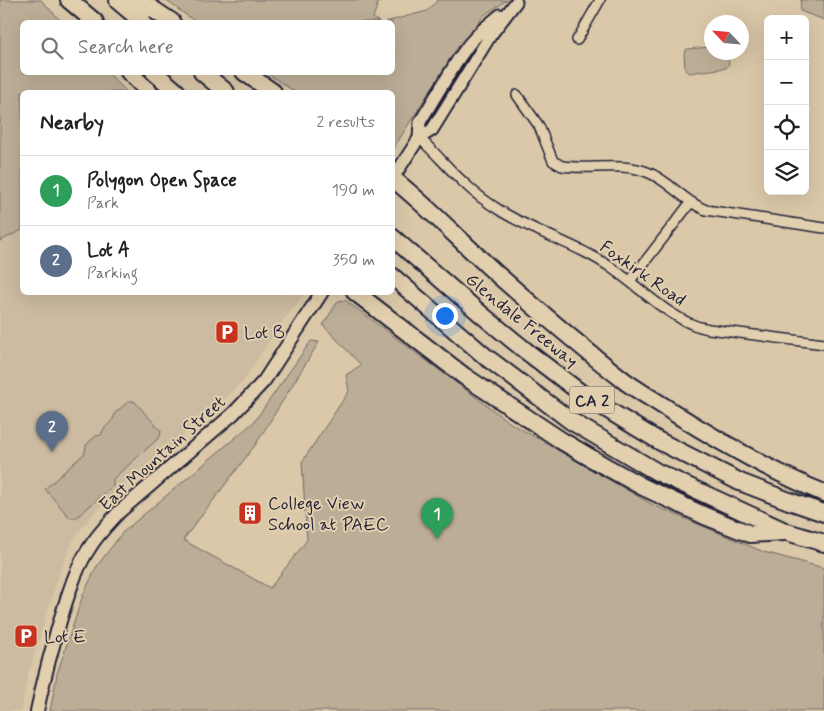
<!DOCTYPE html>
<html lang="en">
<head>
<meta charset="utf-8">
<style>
  body { margin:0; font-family:Mynerve,sans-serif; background:#f6f6f6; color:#202124 }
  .controls { position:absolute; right:15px; top:15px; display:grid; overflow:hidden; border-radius:8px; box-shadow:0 5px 20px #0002 }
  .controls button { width:45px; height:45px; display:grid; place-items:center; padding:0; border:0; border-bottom:1px solid #e0e0e0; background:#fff; color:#202124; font:25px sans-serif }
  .compass { position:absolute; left:704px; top:15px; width:45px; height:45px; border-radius:50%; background:#fff; box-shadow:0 5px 20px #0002; rotate:296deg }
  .you { position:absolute; left:444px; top:315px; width:18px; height:18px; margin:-12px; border:4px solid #fff; border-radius:50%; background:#1a73e8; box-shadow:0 0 0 8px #1a73e833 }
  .badge { display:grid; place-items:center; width:32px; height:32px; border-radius:50%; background:#d93025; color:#fff; font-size:16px; font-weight:700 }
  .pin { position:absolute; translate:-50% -41px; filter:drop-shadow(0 1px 2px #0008) }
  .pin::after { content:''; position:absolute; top:26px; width:18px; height:15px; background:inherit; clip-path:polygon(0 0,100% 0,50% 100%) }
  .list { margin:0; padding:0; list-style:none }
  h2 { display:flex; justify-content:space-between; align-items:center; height:65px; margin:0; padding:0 20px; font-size:21px }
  h2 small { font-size:16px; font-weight:400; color:#757577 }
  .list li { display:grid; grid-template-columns:32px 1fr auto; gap:15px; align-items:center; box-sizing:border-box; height:70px; padding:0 20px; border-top:1px solid #e0e0e0 }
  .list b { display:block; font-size:19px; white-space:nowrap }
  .list p { margin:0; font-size:16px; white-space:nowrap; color:#757577 }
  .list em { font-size:16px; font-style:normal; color:#757577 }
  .icon { flex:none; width:28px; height:28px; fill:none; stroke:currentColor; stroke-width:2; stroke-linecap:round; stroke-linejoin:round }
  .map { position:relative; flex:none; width:824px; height:711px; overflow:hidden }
  .search { position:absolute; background:#fff; box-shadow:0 5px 20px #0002; left:20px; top:20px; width:375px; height:55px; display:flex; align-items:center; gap:12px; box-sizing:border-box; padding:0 18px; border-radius:8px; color:#757577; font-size:19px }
  .panel { position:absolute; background:#fff; box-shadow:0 5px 20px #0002; left:20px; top:90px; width:375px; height:205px; border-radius:8px }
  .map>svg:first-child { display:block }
  .built { fill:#ccbba0 }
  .green { fill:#bcad96; stroke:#6f6868 }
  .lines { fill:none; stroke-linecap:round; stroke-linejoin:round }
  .minor-casing { stroke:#22223b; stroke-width:12 }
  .tertiary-casing { stroke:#22223b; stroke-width:15 }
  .secondary-casing { stroke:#22223b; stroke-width:16 }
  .motorway-casing { stroke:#22223b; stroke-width:20 }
  .minor { stroke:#e2cfad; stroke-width:9 }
  .tertiary { stroke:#e2cfad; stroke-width:11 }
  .secondary { stroke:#e2cfad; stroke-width:12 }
  .motorway { stroke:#e2cfad; stroke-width:16 }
  .labels { text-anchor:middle; stroke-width:4; stroke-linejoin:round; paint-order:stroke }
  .shield { fill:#e2cfad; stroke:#5c565d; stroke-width:1 }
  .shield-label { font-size:16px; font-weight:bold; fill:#22223b }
  .street-label { font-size:18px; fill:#22223b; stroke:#e2cfad }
  .poi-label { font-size:18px; fill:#22223b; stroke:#e2cfad; text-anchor:start }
</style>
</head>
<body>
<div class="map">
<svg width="824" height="711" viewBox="0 0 824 711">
  <rect width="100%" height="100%" fill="#dac8a8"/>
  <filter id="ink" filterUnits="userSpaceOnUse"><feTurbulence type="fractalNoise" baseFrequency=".02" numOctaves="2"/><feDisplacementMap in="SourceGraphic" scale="10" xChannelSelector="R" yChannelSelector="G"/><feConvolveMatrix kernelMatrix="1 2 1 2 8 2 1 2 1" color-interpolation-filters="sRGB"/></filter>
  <g filter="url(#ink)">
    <path class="built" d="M22 230V292L304 293 298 303 283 320 244 380 231 393 204 418 116 492 97 510 82 527 72 543V544L65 558 59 574 28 675 21 711H0V241Z"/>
    <path class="green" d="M0 0H41L62 22H22V72L108 73 127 92H22V230L0 241Z
      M165 0H379L373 18 379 22H196Z
      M438 0H507L483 16 431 89 393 149 392 92H295L267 73 392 72V22H385L427 11Z
      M801 0H824V20L800 11Z
      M711 47 712 52 728 53 729 64 726 68 689 73 685 70 684 53 687 49Z
      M345 300 509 422 653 505 764 552 824 568V711H50L57 674 83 595 97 566 123 532 254 422 311 341 319 342 256 444 183 540 270 588 307 540 302 462 349 391 346 375 361 365 323 325 338 301Z
      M129 401H134L161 431 160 437 113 479V486L76 518H70L45 489 85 453 86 445 96 436 101 435C103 426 114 423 115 413Z"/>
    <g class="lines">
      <g class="minor-casing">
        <path id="minor" d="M577 40 600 0
          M517 95 539 126 553 161 562 166C590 170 620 162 647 172 669 180 684 202 706 210L824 228
          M419 138C434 151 447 167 462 181 474 193 489 204 504 213 539 234 579 245 613 269 638 286 665 314 694 325 699 327 704 328 709 329L824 344
          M630 281 691 202"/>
      </g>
      <g class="tertiary-casing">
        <path id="tertiary" d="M419 138 420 122 457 61 469 44 482 30 500 15
          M393 178 419 138 432 130 490 36 516 2"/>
      </g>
      <g class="secondary-casing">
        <path id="secondary" d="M37 711C44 677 53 644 63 611 70 589 77 566 90 547 98 534 109 523 119 512L233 414 264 381 322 292"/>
      </g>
      <g class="motorway-casing">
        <path id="motorway" d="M69 0 95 22
          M125 0 151 8 172 22
          M118 1 143 22
          M129 72 149 92
          M154 72 177 92
          M202 72 226 92
          M244 72 273 92
          M392 178C430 208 462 243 498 275 540 312 582 348 626 382 640 392 656 401 671 411 720 442 770 471 824 493
          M392 237 482 315 526 351 581 393 621 418 659 441 740 482 789 501 824 513
          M392 276 486 357 571 421 657 472 787 532 824 543
          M355 292 464 376 562 441 603 465 643 487 705 516 750 534 784 532"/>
      </g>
      <use href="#minor" class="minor"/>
      <use href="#tertiary" class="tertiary"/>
      <use href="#secondary" class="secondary"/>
      <use href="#motorway" class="motorway"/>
    </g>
  </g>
  <defs>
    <g id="parking-square" transform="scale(1.25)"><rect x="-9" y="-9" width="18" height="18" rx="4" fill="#c8321e" stroke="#e2cfad"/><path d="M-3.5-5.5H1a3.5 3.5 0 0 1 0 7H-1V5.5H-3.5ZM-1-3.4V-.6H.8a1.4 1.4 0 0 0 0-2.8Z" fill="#fff"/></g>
    <g id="building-square" transform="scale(1.25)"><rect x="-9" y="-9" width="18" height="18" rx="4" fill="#c8321e" stroke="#e2cfad"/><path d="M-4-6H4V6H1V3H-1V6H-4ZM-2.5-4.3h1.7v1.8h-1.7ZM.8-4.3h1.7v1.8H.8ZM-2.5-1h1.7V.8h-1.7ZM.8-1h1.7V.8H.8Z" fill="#fff"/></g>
  </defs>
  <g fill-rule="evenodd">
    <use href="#parking-square" x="227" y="332"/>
    <use href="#building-square" x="250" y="513"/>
    <use href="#parking-square" x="26" y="636"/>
  </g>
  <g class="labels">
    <rect class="shield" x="569.5" y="386.5" width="45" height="27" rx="4"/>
    <g class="shield-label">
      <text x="592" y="406">CA 2</text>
    </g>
    <g class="street-label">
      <text transform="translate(643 273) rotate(35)" y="6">Foxkirk Road</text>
      <text transform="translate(522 320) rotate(39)" y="6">Glendale Freeway</text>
      <text transform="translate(162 453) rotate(-42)" y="6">East Mountain Street</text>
    </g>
    <g class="poi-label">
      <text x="244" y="338">Lot B</text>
      <text x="268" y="509">College View<tspan x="268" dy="21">School at PAEC</tspan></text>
      <text x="44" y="642">Lot E</text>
    </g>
  </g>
</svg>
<div class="controls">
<button>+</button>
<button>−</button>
<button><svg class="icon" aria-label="locate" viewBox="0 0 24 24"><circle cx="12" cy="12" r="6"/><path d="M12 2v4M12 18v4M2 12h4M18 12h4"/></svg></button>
<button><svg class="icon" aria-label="layers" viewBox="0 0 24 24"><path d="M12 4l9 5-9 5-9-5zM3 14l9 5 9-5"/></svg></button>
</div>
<svg class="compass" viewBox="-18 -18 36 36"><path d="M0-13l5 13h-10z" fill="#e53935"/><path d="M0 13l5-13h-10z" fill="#757577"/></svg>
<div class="you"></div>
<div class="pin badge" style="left:437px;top:539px;background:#2e9e5b">1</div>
<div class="pin badge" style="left:52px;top:452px;background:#5c6f8a">2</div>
<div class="search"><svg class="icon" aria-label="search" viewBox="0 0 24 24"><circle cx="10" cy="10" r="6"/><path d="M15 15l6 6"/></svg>Search here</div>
<section class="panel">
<h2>Nearby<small>2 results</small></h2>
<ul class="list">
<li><span class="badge" style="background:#2e9e5b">1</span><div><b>Polygon Open Space</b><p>Park</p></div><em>190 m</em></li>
<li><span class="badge" style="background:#5c6f8a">2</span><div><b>Lot A</b><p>Parking</p></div><em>350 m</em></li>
</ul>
</section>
</div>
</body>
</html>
